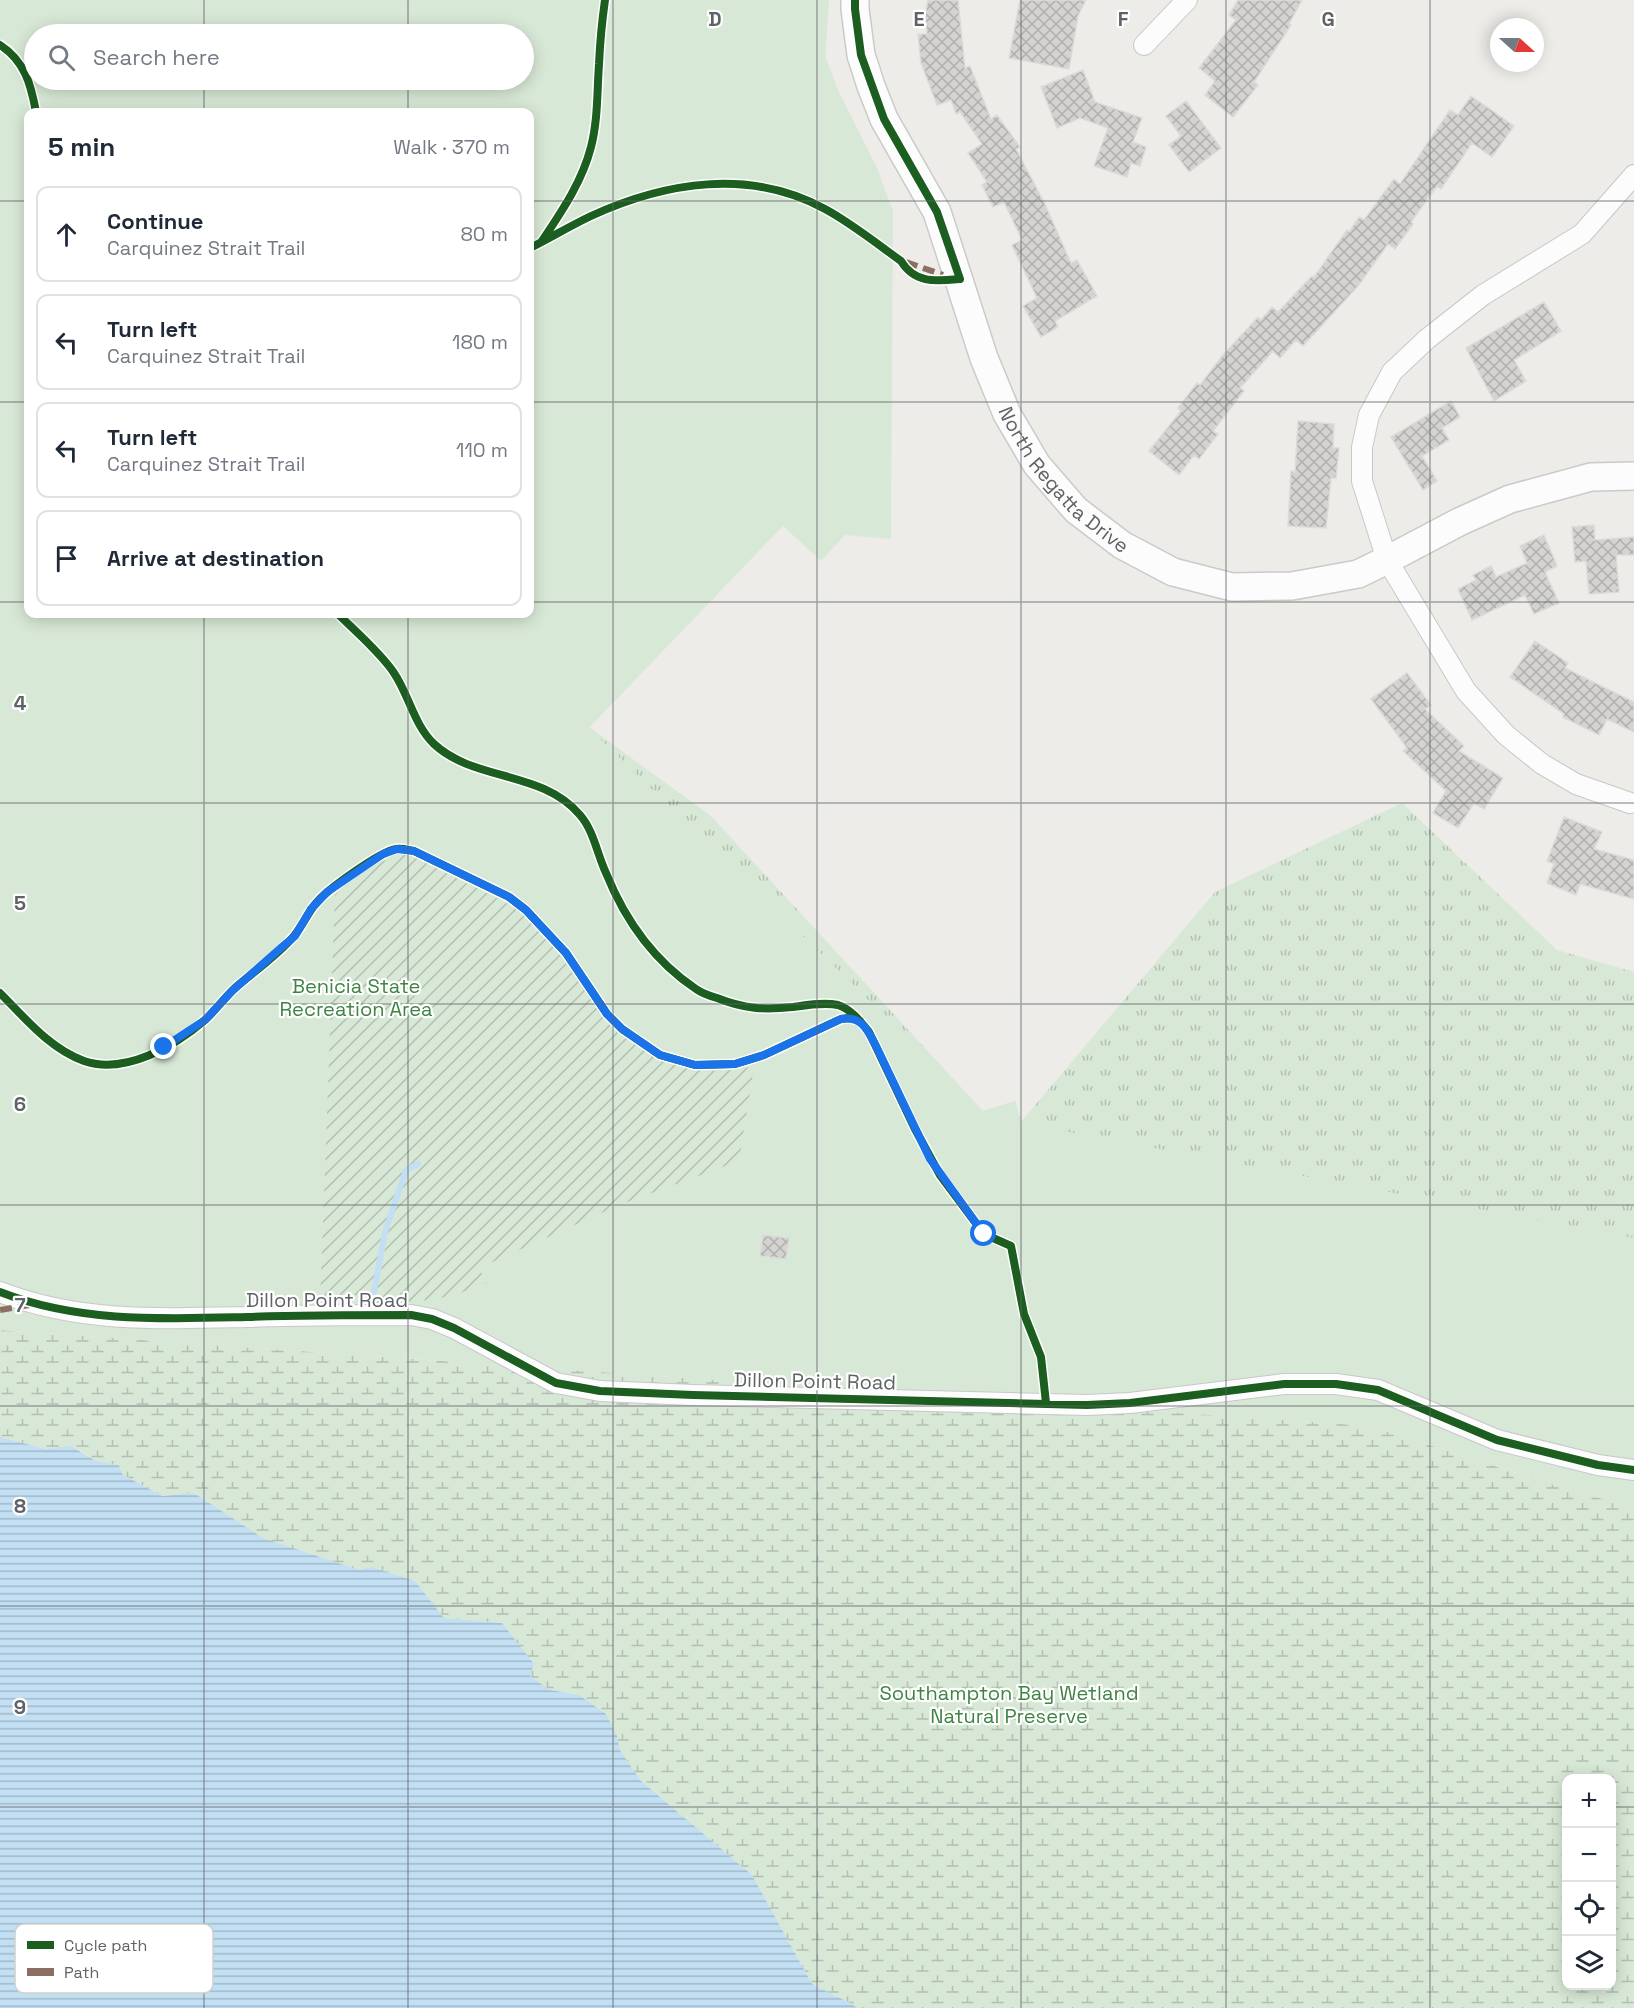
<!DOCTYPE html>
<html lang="en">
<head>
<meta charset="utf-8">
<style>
  body { margin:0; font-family:"Space Grotesk",sans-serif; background:#f6f6f7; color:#1f2937 }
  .controls { position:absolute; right:18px; bottom:18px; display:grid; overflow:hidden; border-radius:12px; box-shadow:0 3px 15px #0003 }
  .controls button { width:54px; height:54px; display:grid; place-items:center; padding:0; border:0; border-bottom:2px solid #e0e1e3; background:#fff; color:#1f2937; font:30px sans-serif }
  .compass { position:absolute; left:1490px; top:18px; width:54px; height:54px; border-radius:50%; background:#fff; box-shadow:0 3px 15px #0003; rotate:111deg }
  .stop { position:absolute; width:18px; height:18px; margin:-14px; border:4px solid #1a73e8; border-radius:50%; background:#fff }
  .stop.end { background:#1a73e8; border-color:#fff; box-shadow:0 2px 6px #0008 }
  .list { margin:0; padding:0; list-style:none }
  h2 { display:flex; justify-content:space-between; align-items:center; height:78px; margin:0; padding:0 24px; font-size:26px }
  h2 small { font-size:20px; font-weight:400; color:#747a83 }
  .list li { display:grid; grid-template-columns:39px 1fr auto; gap:18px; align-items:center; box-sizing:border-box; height:96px; margin:0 12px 12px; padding:0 12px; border:2px solid #e0e1e3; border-radius:12px }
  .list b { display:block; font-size:22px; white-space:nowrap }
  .list p { margin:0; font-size:20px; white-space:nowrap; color:#747a83 }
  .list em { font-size:20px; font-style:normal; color:#747a83 }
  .icon { flex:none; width:33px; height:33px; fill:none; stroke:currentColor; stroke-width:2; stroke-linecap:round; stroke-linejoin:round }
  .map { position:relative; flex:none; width:1634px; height:2008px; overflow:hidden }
  .search { position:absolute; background:#fff; box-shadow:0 3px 15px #0003; left:24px; top:24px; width:510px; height:66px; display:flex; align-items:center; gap:15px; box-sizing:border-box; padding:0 21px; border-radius:33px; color:#747a83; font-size:22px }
  .panel { position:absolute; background:#fff; box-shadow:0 3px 15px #0003; left:24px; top:108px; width:510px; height:510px; border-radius:12px }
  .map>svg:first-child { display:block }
  .grass { fill:url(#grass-tufts); fill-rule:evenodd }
  .wetland { fill:url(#wetland-marsh); fill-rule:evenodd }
  .park { fill:#d8e8d6; fill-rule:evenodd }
  .garden { fill:url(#garden-furrows) }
  .water { fill:url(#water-rules) }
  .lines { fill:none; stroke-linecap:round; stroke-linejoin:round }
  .stream { stroke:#c2dff3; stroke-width:6 }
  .building { fill:url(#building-cross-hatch); stroke:#dcdbd8; stroke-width:1.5 }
  .street-casing { stroke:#c8c8c8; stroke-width:22 }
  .secondary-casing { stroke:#cacaca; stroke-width:30 }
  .street { stroke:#fcfcfc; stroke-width:20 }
  .secondary { stroke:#fcfcfc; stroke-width:27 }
  .quiet { stroke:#8d6e63; stroke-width:6; stroke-dasharray:12 6; stroke-linecap:butt }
  .cycleway-casing { stroke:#fff; stroke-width:11 }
  .cycleway { stroke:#1b5e20; stroke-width:8 }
  .route { stroke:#1a73e8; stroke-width:8 }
  .grid { fill:none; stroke:#5f6266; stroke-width:1.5; stroke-opacity:0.55 }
  .labels { text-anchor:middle; stroke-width:4.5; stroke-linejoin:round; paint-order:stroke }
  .street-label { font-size:20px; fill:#5f6266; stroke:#fff }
  .park-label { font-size:20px; fill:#3f8442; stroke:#fff }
  .key { fill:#fff; stroke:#cfd0d1; stroke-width:1.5 }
  .key-label { font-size:16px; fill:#5f6266 }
  .grid-label { font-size:20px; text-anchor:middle; font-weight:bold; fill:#5f6266; stroke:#fff; stroke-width:4.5; stroke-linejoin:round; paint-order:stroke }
</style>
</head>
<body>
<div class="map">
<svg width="1634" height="2008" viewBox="0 0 1634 2008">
  <defs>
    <pattern id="grass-tufts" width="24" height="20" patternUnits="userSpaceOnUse" patternTransform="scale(1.5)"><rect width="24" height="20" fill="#d8e8d6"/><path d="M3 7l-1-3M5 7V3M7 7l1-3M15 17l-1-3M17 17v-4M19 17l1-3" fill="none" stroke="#b2bfb1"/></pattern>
    <pattern id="wetland-marsh" width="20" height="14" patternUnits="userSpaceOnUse" patternTransform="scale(1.5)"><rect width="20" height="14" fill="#d8e8d6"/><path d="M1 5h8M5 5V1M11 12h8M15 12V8" fill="none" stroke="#b2bfb1"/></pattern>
    <pattern id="garden-furrows" width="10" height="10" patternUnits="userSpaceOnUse" patternTransform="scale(1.5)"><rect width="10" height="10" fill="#d8e8d6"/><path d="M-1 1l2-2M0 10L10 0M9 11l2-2" fill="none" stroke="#b2bfb1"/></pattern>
    <pattern id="water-rules" width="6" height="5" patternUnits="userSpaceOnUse" patternTransform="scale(1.5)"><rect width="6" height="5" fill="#c2dff3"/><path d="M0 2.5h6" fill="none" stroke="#a1b8c9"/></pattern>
    <pattern id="building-cross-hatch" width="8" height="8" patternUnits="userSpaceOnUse" patternTransform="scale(1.5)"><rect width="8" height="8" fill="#d4d3d2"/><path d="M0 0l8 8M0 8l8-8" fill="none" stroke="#afafae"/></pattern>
  </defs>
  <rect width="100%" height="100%" fill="#edece9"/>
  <path class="grass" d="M0 0 806 6 886 216 589 727 711 816 983 1111 1015 1101 1021 1122 1215 892 1402 803 1557 950 1634 972V1378L0 1292ZM34 34H524V80H34ZM28 112H530V614H28Z"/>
  <path class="wetland" d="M0 1330 1370 1426 1576 1492 1634 1507V2008H857L852 2004 812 1984 752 1875 640 1780 620 1750 617 1736 579 1695 550 1690 530 1676 502 1623 444 1618 415 1581 372 1567 359 1570 263 1538 194 1493 162 1496 122 1474 119 1465 96 1461 80 1450 46 1449 0 1437ZM1566 1778H1612V1986H1566Z"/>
  <path class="park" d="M0 0H829L825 64 877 168 893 211 891 539 845 535 821 561 783 526 589 728 983 1111 1015 1101 1021 1123 1634 1238V1507L1576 1492 1370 1426 0 1330ZM34 34H524V80H34ZM28 112H530V614H28Z"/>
  <path class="garden" d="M404 853C420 857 431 865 445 872 476 890 510 899 535 925 560 951 577 982 599 1010 621 1040 662 1065 699 1070 717 1073 736 1069 754 1067L739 1161 619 1205 479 1268 487 1283 452 1296 407 1303 320 1304 335 895C357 879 377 860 404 853Z"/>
  <path class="water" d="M0 1437 46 1449 71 1446 96 1461 119 1465 122 1474 162 1496 194 1493 263 1538 359 1570 372 1567 415 1581 444 1618 502 1623 534 1664 530 1676 550 1690 579 1695 606 1714 617 1736 620 1750 640 1780 752 1875 812 1984 852 2004 857 2008H0Z"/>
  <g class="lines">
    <path class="stream" d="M374 1292 385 1232 406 1170 418 1164"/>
  </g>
  <path class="building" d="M928 0H958L965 68 970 66 991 119 997 115 1020 147 1016 149 1044 202 1071 263 1077 260 1097 296 1055 321 1058 327 1041 337 1023 306 1037 298 1012 245 1022 240 1004 202 993 207 982 185 987 182 968 153 982 144 960 112 956 114 951 100 937 105 921 63 918 34H927L925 15Z
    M1020 0H1086L1078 16 1069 69 1009 58Z
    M1238 0H1302L1289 24 1291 25 1254 82 1258 85 1233 117 1205 95 1215 81 1199 68 1236 20 1229 15Z
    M1083 70 1095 102 1142 118 1133 142 1146 147 1140 166 1131 163 1127 177 1094 166 1108 128 1080 118 1057 128 1041 87Z
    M1471 96 1514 126 1492 157 1472 143 1441 189 1437 186 1411 222 1413 224 1395 249 1388 244 1358 286 1303 346 1296 340 1280 358 1273 351 1240 388 1244 391 1213 431 1218 434 1199 459 1194 455 1179 475 1149 451 1181 411 1178 408 1197 383 1200 385 1223 355 1258 317 1261 320 1272 307 1278 312 1312 276 1314 277 1347 230 1349 232 1359 217 1364 220 1394 179 1400 184 1450 110 1458 115Z
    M1186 101 1221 148 1189 172 1169 145 1181 136 1166 116Z
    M1544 302 1561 331 1514 360 1526 381 1494 401 1466 348Z
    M1451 401 1460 417 1442 428 1449 440 1422 456 1437 481 1423 490 1391 437Z
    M1298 421 1334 424 1333 448H1339L1336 478H1331L1326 528 1288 526 1291 471 1295 472Z
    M1594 525 1595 540 1634 537V555H1616L1619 592 1589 594 1586 561 1575 562 1572 527Z
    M1544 535 1557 566 1545 572 1559 603 1534 614 1525 595 1472 620 1458 589 1476 580 1473 575 1491 566 1496 577 1527 563 1520 546Z
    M1535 641 1568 663 1565 668 1634 702V732L1607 719 1599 735 1563 717 1564 714 1510 677Z
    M1407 673 1431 705 1425 709 1464 746 1459 751 1503 778 1484 809 1474 803 1458 828 1433 813 1446 791 1403 751 1407 748 1371 699Z
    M1564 817 1602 832 1594 849 1634 860V899L1580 884 1576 895 1547 883 1554 864 1547 861Z
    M763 1235 789 1238 786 1259 760 1256Z"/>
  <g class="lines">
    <g class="street-casing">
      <path id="street" d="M1144 45 1187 0
        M1630 803 1576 784 1542 764 1506 735 1466 691 1387 560 1362 481V447L1369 415 1392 372 1427 339 1483 295 1582 234 1634 175
        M0 1292C79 1323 164 1319 247 1317 302 1315 356 1315 411 1315L432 1319 454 1328 556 1383 600 1391 693 1395 1087 1405 1130 1403 1284 1384H1336L1378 1390 1497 1440 1598 1465 1634 1470"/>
    </g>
    <g class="secondary-casing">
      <g id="secondary">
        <path id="s1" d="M855 0V9L861 55 871 86 884 119 937 212 984 358 1007 414 1037 465 1076 510 1122 545 1173 572 1232 587 1292 586 1358 574 1387 560 1459 522 1510 499 1591 477 1634 476"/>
      </g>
    </g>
    <use href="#street" class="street"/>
    <use href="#secondary" class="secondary"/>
    <path class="quiet" d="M906 262 943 275
      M0 1310 30 1305"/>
    <g class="cycleway-casing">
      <path id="cycleway" d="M0 45C25 61 31 85 36 112
        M542 241C562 211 582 182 591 147 598 120 597 92 599 64 600 43 602 21 605 0
        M530 248C550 238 570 226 591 216 665 182 750 168 825 209 851 223 876 243 901 261 915 284 936 281 960 279L937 212 884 119 861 55 855 9V0
        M338 614C355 631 381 653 394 673 409 695 414 725 434 744 475 782 542 770 580 815 594 831 597 854 606 873 625 920 654 961 696 989 703 994 710 996 717 998 745 1009 763 1010 793 1007 807 1005 824 1002 838 1005 851 1009 861 1022 869 1032L915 1129 940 1175 984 1234 1011 1246 1024 1314 1041 1357 1046 1403
        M0 993C25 1018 50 1049 84 1061 125 1075 175 1046 205 1020 216 1010 225 997 236 987 255 971 278 955 294 936 303 925 308 912 317 902 328 889 381 851 396 849 402 848 408 850 414 851L509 897 526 910 566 953 607 1014 622 1029 660 1055 695 1065 735 1064 764 1055 841 1019 849 1018 860 1021
        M0 1292C79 1323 164 1319 247 1317 302 1315 356 1315 411 1315L432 1319 454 1328 556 1383 600 1391 693 1395 1087 1405 1130 1403 1284 1384H1336L1378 1390 1497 1440 1598 1465 1634 1470"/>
    </g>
    <use href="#cycleway" class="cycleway"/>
  </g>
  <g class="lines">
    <path class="route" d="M164 1047 205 1020 232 991 282 947 295 936 311 909 327 892 383 854 397 849 414 851 509 897 526 910 566 953 607 1014 622 1029 660 1055 695 1065 735 1064 764 1055 841 1019C862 1016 867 1029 876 1046L930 1159 984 1234"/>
  </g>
  <path class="grid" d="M204 0V34M408 0V34M613 0V2008M817 0V2008M1021 0V2008M1226 0V2008M1430 0V2008M204 80V112M408 80V112M0 201H28M530 201H1634M0 402H28M530 402H1634M0 602H28M530 602H1634M204 614V2008M408 614V2008M0 803H1634M0 1004H1634M0 1205H1634M0 1406H1634M0 1606H1634M0 1807H1566M1612 1807H1634"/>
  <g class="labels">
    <g class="street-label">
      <text dy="7" stroke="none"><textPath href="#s1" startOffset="532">North Regatta Drive</textPath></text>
      <text x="327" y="1307">Dillon Point Road</text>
      <text transform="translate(815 1381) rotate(1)" y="7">Dillon Point Road</text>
    </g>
    <g class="park-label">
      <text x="356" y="993">Benicia State<tspan x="356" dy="23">Recreation Area</tspan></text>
      <text x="1009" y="1700">Southampton Bay Wetland<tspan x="1009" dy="23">Natural Preserve</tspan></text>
    </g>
  </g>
  <rect x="15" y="1924" width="198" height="69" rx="9" class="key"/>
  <rect x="27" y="1941" width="27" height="8" fill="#1b5e20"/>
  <rect x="27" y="1968" width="27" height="8" fill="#8d6e63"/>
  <g class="key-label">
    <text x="64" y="1951">Cycle path</text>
    <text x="64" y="1978">Path</text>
  </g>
  <g class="grid-label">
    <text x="715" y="26">D</text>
    <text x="919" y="26">E</text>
    <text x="1123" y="26">F</text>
    <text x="1328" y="26">G</text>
    <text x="20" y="710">4</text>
    <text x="20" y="910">5</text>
    <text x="20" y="1111">6</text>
    <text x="20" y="1312">7</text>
    <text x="20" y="1513">8</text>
    <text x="20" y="1714">9</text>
  </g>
</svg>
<div class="controls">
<button>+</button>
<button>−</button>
<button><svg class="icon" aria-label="locate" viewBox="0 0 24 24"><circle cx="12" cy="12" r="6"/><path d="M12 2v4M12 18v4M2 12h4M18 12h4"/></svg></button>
<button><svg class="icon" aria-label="layers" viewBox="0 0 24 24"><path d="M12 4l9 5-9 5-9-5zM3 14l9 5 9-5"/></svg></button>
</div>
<svg class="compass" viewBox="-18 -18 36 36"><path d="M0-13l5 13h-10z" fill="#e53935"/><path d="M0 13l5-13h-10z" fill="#747a83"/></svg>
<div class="stop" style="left:984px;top:1234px"></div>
<div class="stop end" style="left:164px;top:1047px"></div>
<div class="search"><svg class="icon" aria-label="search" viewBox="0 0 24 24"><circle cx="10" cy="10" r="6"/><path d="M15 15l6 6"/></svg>Search here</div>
<section class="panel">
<h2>5 min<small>Walk · 370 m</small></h2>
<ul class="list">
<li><svg class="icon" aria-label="ahead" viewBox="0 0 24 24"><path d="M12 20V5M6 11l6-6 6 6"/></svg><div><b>Continue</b><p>Carquinez Strait Trail</p></div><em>80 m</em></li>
<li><svg class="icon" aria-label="left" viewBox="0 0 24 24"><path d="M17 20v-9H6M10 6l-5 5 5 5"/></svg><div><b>Turn left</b><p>Carquinez Strait Trail</p></div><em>180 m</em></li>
<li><svg class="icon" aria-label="left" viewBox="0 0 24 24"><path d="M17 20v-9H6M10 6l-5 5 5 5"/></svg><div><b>Turn left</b><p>Carquinez Strait Trail</p></div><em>110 m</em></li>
<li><svg class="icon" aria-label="arrive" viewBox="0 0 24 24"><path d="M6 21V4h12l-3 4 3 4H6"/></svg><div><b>Arrive at destination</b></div></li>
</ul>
</section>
</div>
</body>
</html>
